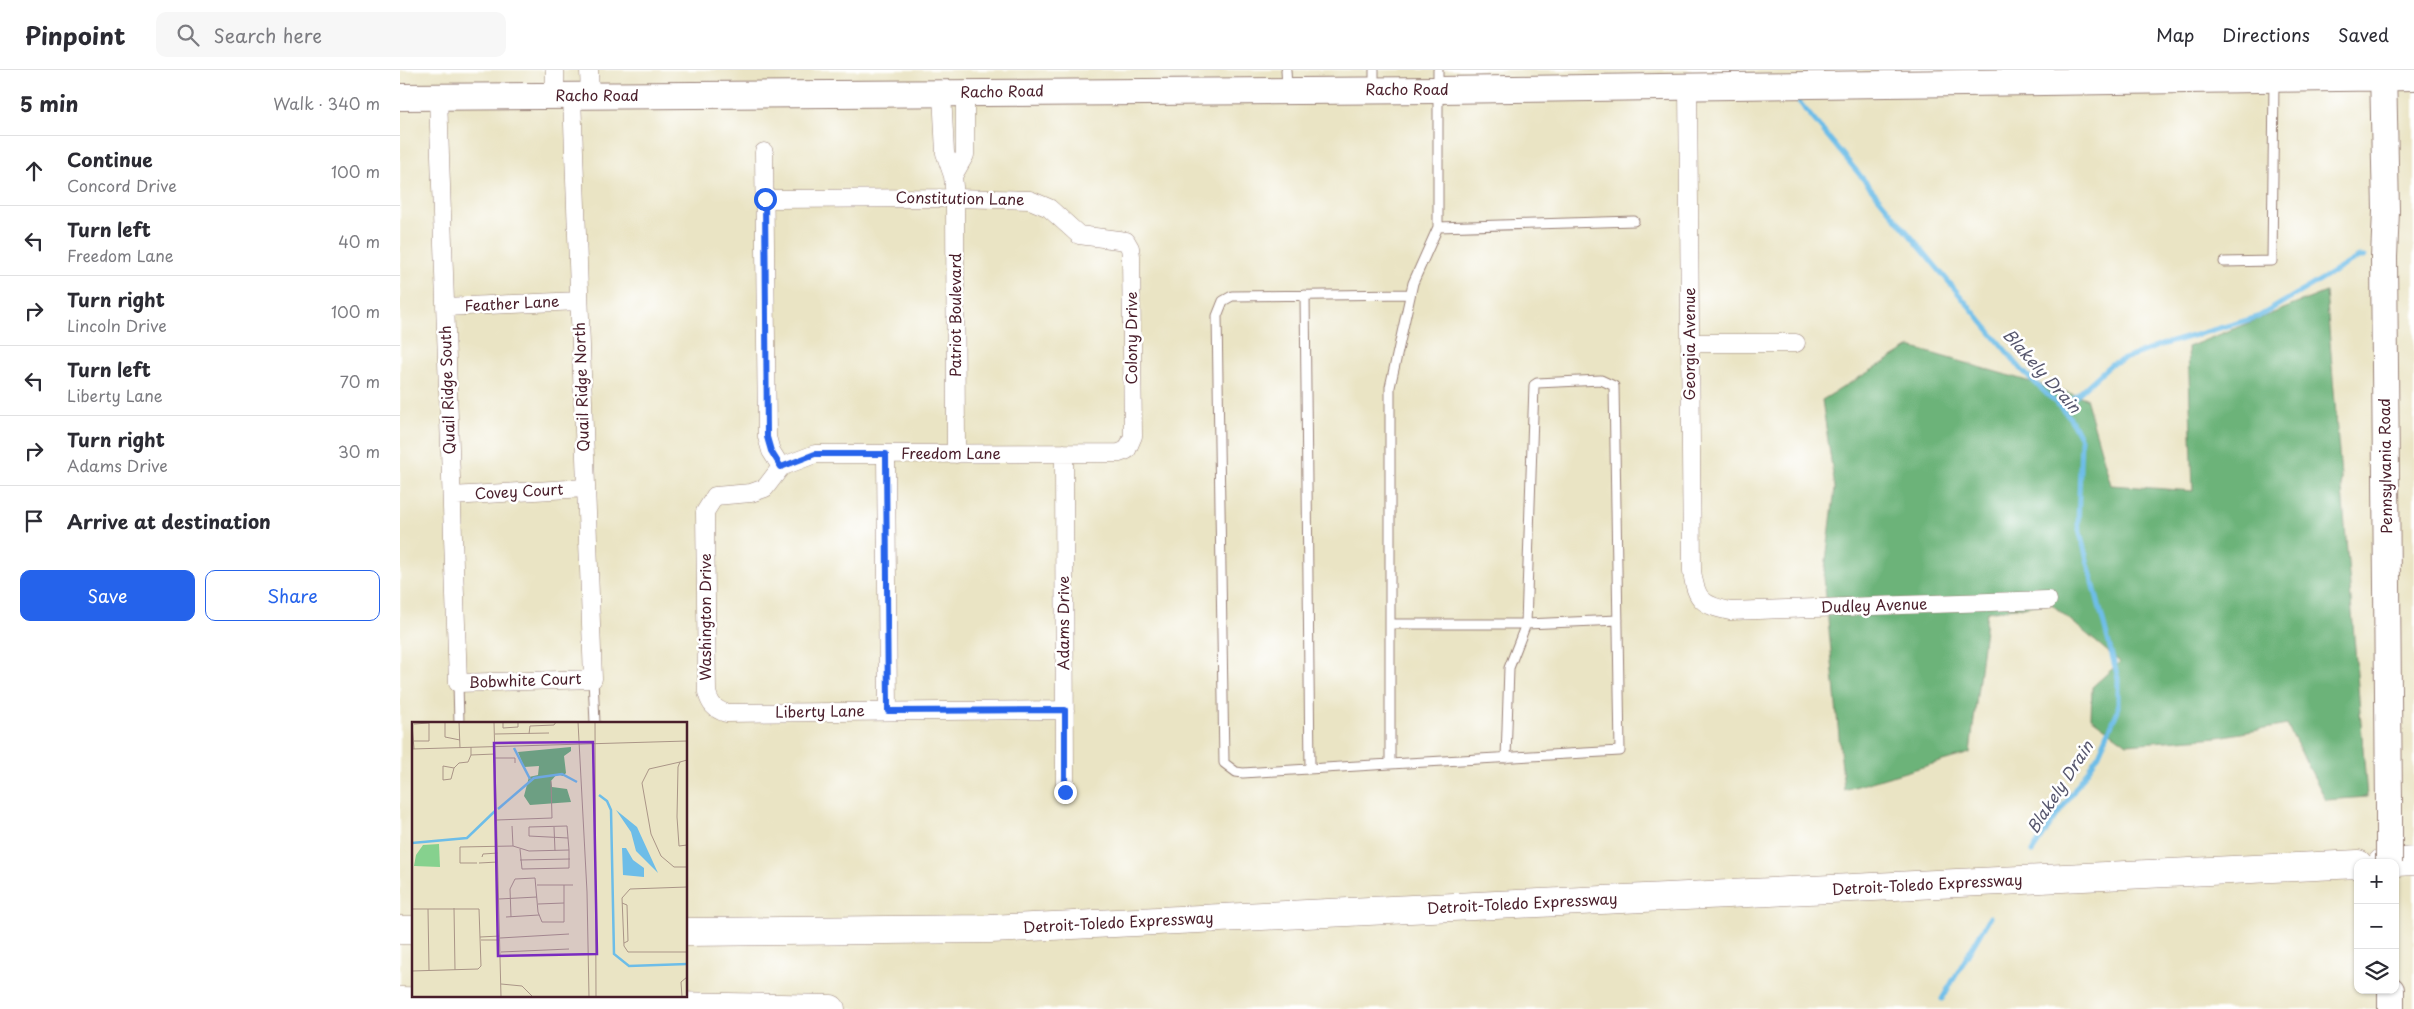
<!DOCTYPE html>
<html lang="en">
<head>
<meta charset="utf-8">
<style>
  body { margin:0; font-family:"Playpen Sans",sans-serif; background:#f7f7f7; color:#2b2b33 }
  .controls { position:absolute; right:15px; bottom:15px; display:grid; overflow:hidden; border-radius:10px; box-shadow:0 1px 4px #0004 }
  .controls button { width:45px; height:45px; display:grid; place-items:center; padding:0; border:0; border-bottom:1px solid #e1e1e2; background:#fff; color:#2b2b33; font:25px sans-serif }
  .stop { position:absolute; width:15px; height:15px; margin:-11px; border:4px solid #2563eb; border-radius:50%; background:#fff }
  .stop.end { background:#2563eb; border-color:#fff; box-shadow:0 1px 5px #0008 }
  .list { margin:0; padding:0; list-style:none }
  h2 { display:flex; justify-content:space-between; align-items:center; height:65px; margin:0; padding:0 20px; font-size:21px }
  h2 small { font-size:16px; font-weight:400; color:#7c7c81 }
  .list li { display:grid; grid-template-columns:32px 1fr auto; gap:15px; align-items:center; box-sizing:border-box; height:70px; padding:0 20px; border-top:1px solid #e1e1e2 }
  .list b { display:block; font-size:19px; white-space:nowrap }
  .list p { margin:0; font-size:16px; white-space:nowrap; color:#7c7c81 }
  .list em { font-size:16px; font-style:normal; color:#7c7c81 }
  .actions { display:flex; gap:10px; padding:15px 20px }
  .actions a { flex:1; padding:11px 0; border:1px solid #2563eb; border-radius:10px; text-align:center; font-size:18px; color:#2563eb }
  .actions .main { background:#2563eb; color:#fff }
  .icon { flex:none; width:28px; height:28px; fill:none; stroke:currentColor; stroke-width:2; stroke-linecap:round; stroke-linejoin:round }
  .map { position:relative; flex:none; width:2014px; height:939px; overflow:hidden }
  header { display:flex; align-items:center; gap:30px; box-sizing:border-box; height:70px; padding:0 25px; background:#fff; border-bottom:1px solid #e1e1e2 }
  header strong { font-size:24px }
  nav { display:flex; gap:28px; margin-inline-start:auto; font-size:18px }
  .search { width:350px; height:45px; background:#f7f7f7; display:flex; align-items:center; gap:12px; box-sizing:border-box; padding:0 18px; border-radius:10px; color:#7c7c81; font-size:19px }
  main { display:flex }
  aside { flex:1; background:#fff }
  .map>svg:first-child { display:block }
  .forest { fill:#6cb379; stroke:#5b6952 }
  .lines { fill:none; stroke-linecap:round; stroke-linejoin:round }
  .stream { stroke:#6dbde8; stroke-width:5 }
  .lane-casing { stroke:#9a8278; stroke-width:11 }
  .street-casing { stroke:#9a8278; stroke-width:19 }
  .secondary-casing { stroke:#9a8278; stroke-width:28 }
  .highway-casing { stroke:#9a8278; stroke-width:29 }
  .lane { stroke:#fff; stroke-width:9 }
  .street { stroke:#fff; stroke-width:18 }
  .secondary { stroke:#fff; stroke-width:26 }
  .highway { stroke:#fff; stroke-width:28 }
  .secondary-bridge-casing { stroke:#9a8278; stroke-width:28; stroke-linecap:butt }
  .secondary-bridge { stroke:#fff; stroke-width:26 }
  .route { stroke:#2563eb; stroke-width:6 }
  .labels { text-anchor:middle; stroke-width:5; stroke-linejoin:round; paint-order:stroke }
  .street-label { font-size:15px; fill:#4a1f2b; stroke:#fff }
  .water-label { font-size:16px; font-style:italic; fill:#56566d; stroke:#fff }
  .inset-river { fill:none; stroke:#6dbde8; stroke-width:2.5 }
  .inset-road { fill:none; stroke:#aa9587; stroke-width:1 }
  .view { fill:#7b2cbf; fill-opacity:0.15; stroke:#7b2cbf; stroke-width:2.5 }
  .inset-edge { fill:none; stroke:#4a1f2b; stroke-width:2.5 }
</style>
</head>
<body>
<header>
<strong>Pinpoint</strong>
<div class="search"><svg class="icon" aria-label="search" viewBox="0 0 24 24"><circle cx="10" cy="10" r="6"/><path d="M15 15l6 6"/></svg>Search here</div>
<nav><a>Map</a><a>Directions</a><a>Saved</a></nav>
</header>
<main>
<aside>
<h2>5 min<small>Walk · 340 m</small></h2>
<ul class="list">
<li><svg class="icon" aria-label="ahead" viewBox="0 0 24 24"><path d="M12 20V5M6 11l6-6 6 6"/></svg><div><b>Continue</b><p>Concord Drive</p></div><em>100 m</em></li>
<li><svg class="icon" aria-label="left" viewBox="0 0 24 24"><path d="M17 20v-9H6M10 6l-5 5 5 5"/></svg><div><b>Turn left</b><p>Freedom Lane</p></div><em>40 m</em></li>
<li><svg class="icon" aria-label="right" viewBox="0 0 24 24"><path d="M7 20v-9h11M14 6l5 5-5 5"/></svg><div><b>Turn right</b><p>Lincoln Drive</p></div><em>100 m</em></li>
<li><svg class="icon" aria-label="left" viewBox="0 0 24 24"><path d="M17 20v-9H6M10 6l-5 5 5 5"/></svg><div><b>Turn left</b><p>Liberty Lane</p></div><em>70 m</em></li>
<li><svg class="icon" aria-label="right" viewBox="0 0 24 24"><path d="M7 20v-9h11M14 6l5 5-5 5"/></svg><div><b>Turn right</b><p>Adams Drive</p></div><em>30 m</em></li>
<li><svg class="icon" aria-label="arrive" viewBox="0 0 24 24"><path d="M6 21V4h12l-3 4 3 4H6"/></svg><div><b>Arrive at destination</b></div></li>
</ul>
<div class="actions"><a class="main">Save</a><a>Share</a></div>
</aside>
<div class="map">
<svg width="2014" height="939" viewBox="0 0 2014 939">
  <rect width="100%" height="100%" fill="#fff"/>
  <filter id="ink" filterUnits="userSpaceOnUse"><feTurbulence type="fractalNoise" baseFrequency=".02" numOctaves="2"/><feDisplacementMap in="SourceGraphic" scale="10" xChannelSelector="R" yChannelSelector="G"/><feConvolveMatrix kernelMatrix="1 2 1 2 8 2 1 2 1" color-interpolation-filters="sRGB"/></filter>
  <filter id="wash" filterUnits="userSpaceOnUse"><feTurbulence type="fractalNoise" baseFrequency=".0096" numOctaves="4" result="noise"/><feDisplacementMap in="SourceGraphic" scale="20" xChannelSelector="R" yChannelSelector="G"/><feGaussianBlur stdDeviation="1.12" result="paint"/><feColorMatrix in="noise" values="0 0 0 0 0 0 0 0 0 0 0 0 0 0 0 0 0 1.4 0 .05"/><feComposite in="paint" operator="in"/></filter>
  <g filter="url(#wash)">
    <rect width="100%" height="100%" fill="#eae4c4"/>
    <path class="forest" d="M1926 222 1967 727 1926 730 1887 655 1818 667 1727 674 1691 648 1692 617 1720 592 1650 533 1587 542 1570 683 1444 720 1424 507 1435 418 1422 330 1510 277 1686 328 1711 415 1793 421 1788 277Z"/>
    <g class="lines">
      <path class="stream" d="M1395 27 1622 300 1669 346 1681 369 1678 455 1718 608V640L1699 684 1632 782
        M1662 339 1711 294 1761 275 1858 247 1959 187H1964
        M1542 929 1590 847"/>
    </g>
  </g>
  <g filter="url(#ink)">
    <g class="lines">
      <g class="lane-casing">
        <path id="lane" d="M886 0 887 18
          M974 0V17
          M1038 0V157L1234 151
          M1038 157 1013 213 990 317V694L1220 681 1214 316 1201 310 1137 313 1134 315 1126 554 1109 598 1106 688
          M1824 192 1872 191 1874 10
          M905 225 910 699
          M990 554H1126L1218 550
          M193 609 195 653
          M58 613 59 653
          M990 694 843 703 836 702 824 693 817 246 823 231 832 226 1010 224"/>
      </g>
      <g class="street-casing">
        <path id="street" d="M155 0V26
          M189 0 190 26
          M1288 15 1292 501C1296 530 1302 535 1330 541L1648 530
          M542 23 545 83 553 106 555 128 556 384
          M38 27 58 613 193 609 172 26
          M364 82 367 367 371 381 381 397
          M553 106 565 85V23
          M365 129 555 128 630 130 649 138 679 165 726 171 730 178 731 186 733 366 727 380 719 383 415 384 381 397 365 418 351 423 315 426 305 442 307 622C310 634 314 639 326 643L665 640
          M45 237 179 231
          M1290 273H1396
          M664 383 665 722
          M486 384 488 641
          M52 426 185 418"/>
      </g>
      <g class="secondary-casing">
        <path id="secondary" d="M1983 0 1986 141 1984 187 1989 734
          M0 27 1038 20 2014 7
          M1991 920V939"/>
      </g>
      <g class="highway-casing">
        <path id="highway" d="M1982 793 2014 791
          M0 860H14
          M286 862 590 859 1958 794
          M0 931 431 939"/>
      </g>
      <use href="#lane" class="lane"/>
      <use href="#street" class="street"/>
      <use href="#secondary" class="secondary"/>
      <use href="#highway" class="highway"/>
      <g class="secondary-bridge-casing">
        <path id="secondary-bridge" d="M1989 734V793"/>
      </g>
      <use href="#secondary-bridge" class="secondary-bridge"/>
    </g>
  </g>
  <g class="lines" filter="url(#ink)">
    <path class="route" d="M365 129 367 367 371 381 381 397 415 384H486L488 641 665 640V722"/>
  </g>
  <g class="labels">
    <g class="street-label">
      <text x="1007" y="25">Racho Road</text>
      <text transform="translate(602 22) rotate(-1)" y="5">Racho Road</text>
      <text x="197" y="31">Racho Road</text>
      <text transform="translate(560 129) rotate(1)" y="5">Constitution Lane</text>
      <text transform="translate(112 234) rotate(-3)" y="5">Feather Lane</text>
      <text transform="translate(556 245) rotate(-90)" y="5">Patriot Boulevard</text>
      <text transform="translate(732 268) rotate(-90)" y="5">Colony Drive</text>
      <text transform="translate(1290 274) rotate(-90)" y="5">Georgia Avenue</text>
      <text transform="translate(182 317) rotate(-92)" y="5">Quail Ridge North</text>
      <text transform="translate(48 320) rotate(-92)" y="5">Quail Ridge South</text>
      <text x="551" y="389">Freedom Lane</text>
      <text transform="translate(1986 396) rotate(-91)" y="5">Pennsylvania Road</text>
      <text transform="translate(119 422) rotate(-3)" y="5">Covey Court</text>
      <text transform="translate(1474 536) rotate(-2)" y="5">Dudley Avenue</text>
      <text transform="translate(306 547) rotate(-90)" y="5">Washington Drive</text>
      <text transform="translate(664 553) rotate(-90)" y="5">Adams Drive</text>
      <text transform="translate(125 611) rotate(-2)" y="5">Bobwhite Court</text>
      <text transform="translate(420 642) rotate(-1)" y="5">Liberty Lane</text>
      <text transform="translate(1527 815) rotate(-3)" y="5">Detroit-Toledo Expressway</text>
      <text transform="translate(1122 834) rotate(-3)" y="5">Detroit-Toledo Expressway</text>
      <text transform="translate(718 853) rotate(-3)" y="5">Detroit-Toledo Expressway</text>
    </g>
    <g class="water-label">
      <text transform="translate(1642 301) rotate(48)" y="6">Blakely Drain</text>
      <text transform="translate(1660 717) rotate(-57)" y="6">Blakely Drain</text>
    </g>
  </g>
  <g transform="translate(12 652)">
    <rect width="275" height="275" fill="#eae4c4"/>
    <path d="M27 122 28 145 2 144 4 133 11 123Z" fill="#86d18e"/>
    <path d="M159 25V29L152 34 154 51 151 54 145 52 139 59 140 65 155 67 159 80 118 83 112 74 117 55 126 53 127 44 112 45 106 30Z" fill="#6cb379"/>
    <path d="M204 88 225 105 246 151 224 129 219 110ZM210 126H214L221 138 232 146V155L211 153Z" fill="#6dbde8"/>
    <path class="inset-river" d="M102 26 118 57M187 73 195 79 199 88 202 232 217 244 275 242M86 87 122 56 150 52 165 60M0 121 55 116 83 89"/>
    <path class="inset-road" d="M33 0V15L48 18M47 0 48 26M82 0 89 275M91 0V6L106 5V0M166 0 175 170 177 275M183 0 184 275M0 2 2 27M2 2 17 1V19H2M83 12 137 11M117 12 118 4 142 3 144 0M59 25V33L83 32M0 27 275 19M83 36H103V41M275 38 268 40 266 45 265 95 267 124 275 123M268 40 237 47 230 61 239 112 249 134 262 145H275M42 46 31 44V58L39 57 42 46 47 41 56 40 59 33M85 98 140 96 139 59M142 105 143 129M101 124 117 129 157 128 155 104 117 105V114L156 116M108 127 110 147 157 146V128M70 135 71 132 86 131M108 138 158 137M65 141H48V125L101 124 100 104M67 141 86 140M125 163H161M275 165 218 167 210 176 212 224 216 230H275M87 177 125 175M210 181 215 183 216 219 212 221M126 182 152 181M42 186 43 248M0 187H67L69 244 66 247 0 249M16 187 17 248M94 195 127 193M99 195 98 167 103 157 123 156 126 190 130 200H152V163M68 215 88 214M88 216 157 212M69 218H88M89 230 157 227M89 262 110 264 121 275M270 275 269 260 275 255"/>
    <path class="view" d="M181 20 185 232 86 234 82 21Z"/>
    <rect width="275" height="275" class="inset-edge"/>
  </g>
</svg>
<div class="controls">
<button>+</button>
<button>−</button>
<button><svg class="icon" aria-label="layers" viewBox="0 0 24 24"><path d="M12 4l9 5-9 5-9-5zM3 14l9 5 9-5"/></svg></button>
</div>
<div class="stop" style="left:365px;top:129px"></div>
<div class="stop end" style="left:665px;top:722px"></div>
</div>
</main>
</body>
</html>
